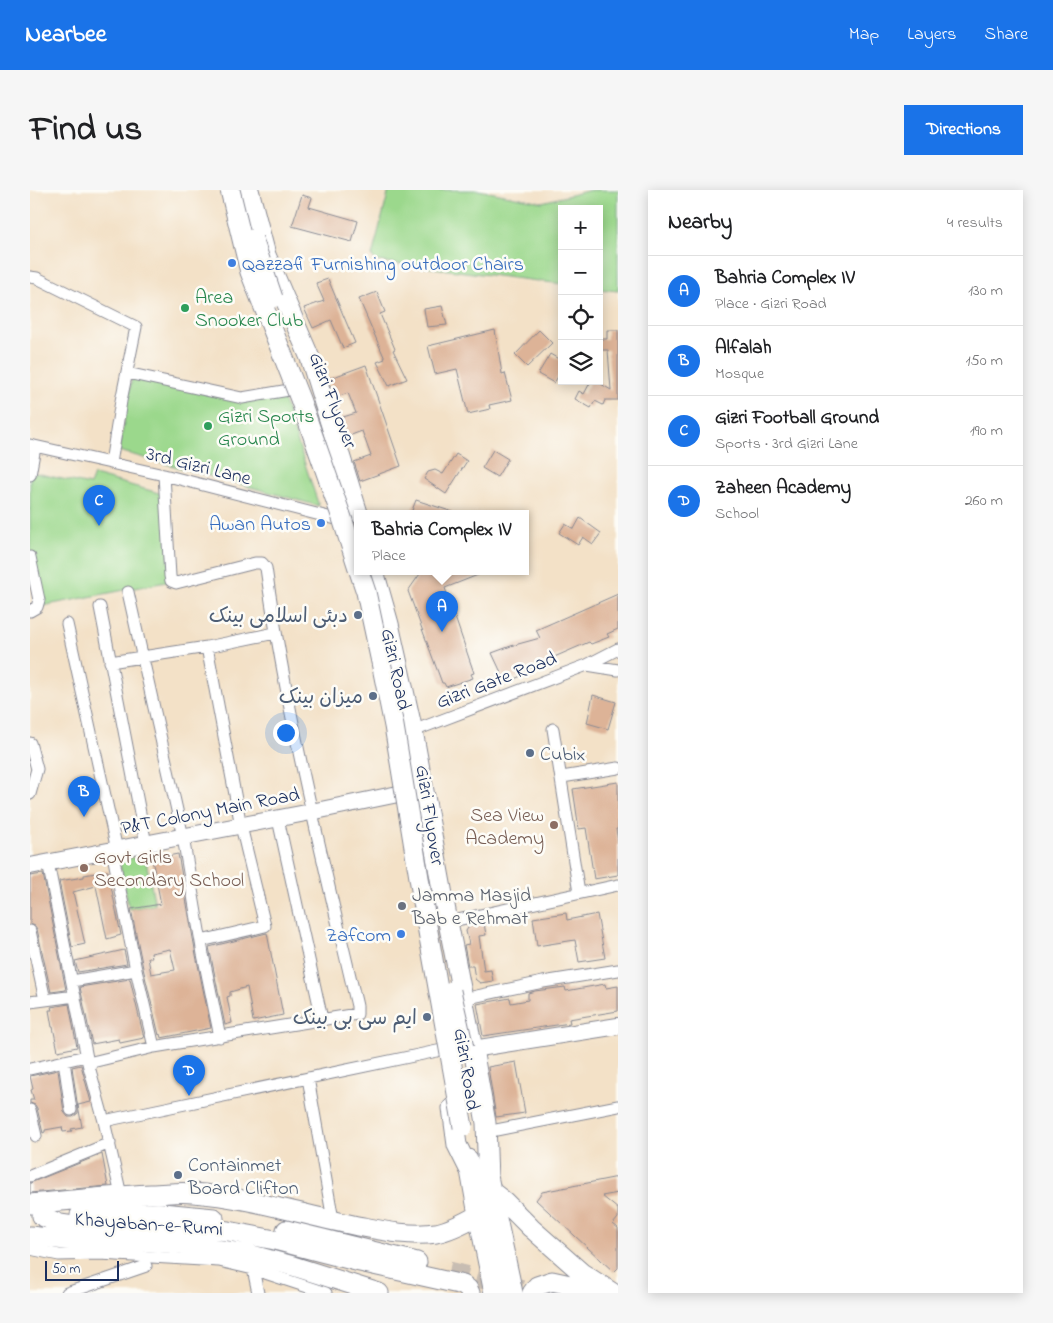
<!DOCTYPE html>
<html lang="en">
<head>
<meta charset="utf-8">
<style>
  body { margin:0; font-family:"Indie Flower","Playpen Sans Arabic",sans-serif; background:#f6f6f6; color:#202124 }
  .controls { position:absolute; right:15px; top:15px; display:grid; overflow:hidden; border-radius:0px; box-shadow:0 2px 12px #0003 }
  .controls button { width:45px; height:45px; display:grid; place-items:center; padding:0; border:0; border-bottom:1px solid #e0e0e0; background:#fff; color:#202124; font:25px sans-serif }
  .scale { position:absolute; left:15px; bottom:12px; width:74px; box-sizing:border-box; padding-left:5px; border:2px solid #1b2f5e; border-top:0; font-size:14px; line-height:18px; white-space:nowrap; color:#1b2f5e; -webkit-text-stroke:4px #fdfcf7; paint-order:stroke }
  .you { position:absolute; left:255px; top:542px; width:18px; height:18px; margin:-12px; border:4px solid #fff; border-radius:50%; background:#1a73e8; box-shadow:0 0 0 8px #1a73e833 }
  .badge { display:grid; place-items:center; width:32px; height:32px; border-radius:50%; background:#1a73e8; color:#fff; font-size:16px; font-weight:700 }
  .pin { position:absolute; translate:-50% -41px; filter:drop-shadow(0 1px 2px #0008) }
  .pin::after { content:''; position:absolute; top:26px; width:18px; height:15px; background:inherit; clip-path:polygon(0 0,100% 0,50% 100%) }
  .popup { position:absolute; left:324px; top:320px; width:175px; height:65px; box-sizing:border-box; display:grid; place-content:center; border-radius:0px; background:#fff; filter:drop-shadow(0 1px 4px #0005); font-size:16px; white-space:nowrap; color:#757577 }
  .popup b { font-size:19px; color:#202124 }
  .popup::after { content:''; position:absolute; left:50%; top:100%; margin-left:-10px; border:10px solid transparent; border-top-color:#fff }
  .list { margin:0; padding:0; list-style:none }
  h2 { display:flex; justify-content:space-between; align-items:center; height:65px; margin:0; padding:0 20px; font-size:21px }
  h2 small { font-size:16px; font-weight:400; color:#757577 }
  .list li { display:grid; grid-template-columns:32px 1fr auto; gap:15px; align-items:center; box-sizing:border-box; height:70px; padding:0 20px; border-top:1px solid #e0e0e0 }
  .list b { display:block; font-size:19px; white-space:nowrap }
  .list p { margin:0; font-size:16px; white-space:nowrap; color:#757577 }
  .list em { font-size:16px; font-style:normal; color:#757577 }
  .icon { flex:none; width:28px; height:28px; fill:none; stroke:currentColor; stroke-width:2; stroke-linecap:round; stroke-linejoin:round }
  .map { position:relative; flex:none; width:588px; height:1103px; overflow:hidden; border-radius:0px }
  header { display:flex; align-items:center; gap:30px; box-sizing:border-box; height:70px; padding:0 25px; background:#1a73e8; color:#fff }
  header strong { font-size:24px }
  nav { display:flex; gap:28px; margin-inline-start:auto; font-size:18px }
  .intro { display:flex; align-items:center; justify-content:space-between; box-sizing:border-box; height:120px; padding:0 30px }
  h1 { margin:0; font-size:35px }
  .button { padding:12px 22px; border-radius:0px; background:#1a73e8; color:#fff; font-size:18px; font-weight:700 }
  main { display:flex; gap:30px; padding:0 30px }
  aside { flex:1; background:#fff; border-radius:0px; box-shadow:0 2px 12px #0003 }
  .map>svg:first-child { display:block }
  .green { fill:#9bd88c; stroke:#5b8475 }
  .building { fill:#ddb397; fill-rule:evenodd }
  .lines { fill:none; stroke-linecap:round; stroke-linejoin:round }
  .primary-tunnel { stroke:#c8bdb2; stroke-width:19; stroke-dasharray:19 9; stroke-linecap:butt }
  .street-casing { stroke:#878892; stroke-width:13 }
  .secondary-casing { stroke:#878892; stroke-width:18 }
  .primary-casing { stroke:#878892; stroke-width:21 }
  .street { stroke:#fff; stroke-width:11 }
  .secondary { stroke:#fff; stroke-width:16 }
  .primary { stroke:#fff; stroke-width:19 }
  .primary-bridge-casing { stroke:#878892; stroke-width:21; stroke-linecap:butt }
  .primary-bridge { stroke:#fff; stroke-width:19 }
  .shop-dot { fill:#3f7fe0; stroke:#fdfcf7; stroke-width:2 }
  .leisure-dot { fill:#2e9e5b; stroke:#fdfcf7; stroke-width:2 }
  .service-dot { fill:#5c6f8a; stroke:#fdfcf7; stroke-width:2 }
  .education-dot { fill:#8d6e63; stroke:#fdfcf7; stroke-width:2 }
  .worship-dot { fill:#6b7280; stroke:#fdfcf7; stroke-width:2 }
  .labels { text-anchor:middle; stroke-width:5; stroke-linejoin:round; paint-order:stroke }
  .shop-label { font-size:20px; fill:#366cbe; stroke:#fdfcf7; text-anchor:end }
  .leisure-label { font-size:20px; fill:#27864d; stroke:#fdfcf7; text-anchor:start }
  .street-label { font-size:20px; fill:#1b2f5e; stroke:#fdfcf7 }
  .service-label { font-size:20px; fill:#4e5e75; stroke:#fdfcf7; text-anchor:end }
  .education-label { font-size:20px; fill:#785e54; stroke:#fdfcf7; text-anchor:end }
  .worship-label { font-size:20px; fill:#5b616d; stroke:#fdfcf7; text-anchor:start }
</style>
</head>
<body>
<header>
<strong>Nearbee</strong>
<nav><a>Map</a><a>Layers</a><a>Share</a></nav>
</header>
<div class="intro"><h1>Find us</h1><a class="button">Directions</a></div>
<main>
<div class="map">
<svg width="588" height="1103" viewBox="0 0 588 1103">
  <rect width="100%" height="100%" fill="#fdfcf7"/>
  <filter id="ink" filterUnits="userSpaceOnUse"><feTurbulence type="fractalNoise" baseFrequency=".02" numOctaves="2"/><feDisplacementMap in="SourceGraphic" scale="10" xChannelSelector="R" yChannelSelector="G"/><feConvolveMatrix kernelMatrix="1 2 1 2 8 2 1 2 1" color-interpolation-filters="sRGB"/></filter>
  <filter id="wash" filterUnits="userSpaceOnUse"><feTurbulence type="fractalNoise" baseFrequency=".0096" numOctaves="4" result="noise"/><feDisplacementMap in="SourceGraphic" scale="20" xChannelSelector="R" yChannelSelector="G"/><feGaussianBlur stdDeviation="1.12" result="paint"/><feColorMatrix in="noise" values="0 0 0 0 0 0 0 0 0 0 0 0 0 0 0 0 0 1.4 0 .05"/><feComposite in="paint" operator="in"/></filter>
  <g filter="url(#wash)">
    <rect width="100%" height="100%" fill="#f3e1c7"/>
    <path class="green" d="M359 0H448L512 12 561 0H588V101L569 99V19H532V94L346 71 342 66Z
      M102 187 208 211 253 208 289 316 89 261Z
      M5 283 60 295 64 285 136 305 141 391 7 417 0 367V285Z
      M115 666 125 715 99 719 89 670Z"/>
    <g id="blocks">
      <path class="building" d="M272 5 282 8 279 17 328 31 322 52 262 36Z
        M298 89 325 153 313 158 301 130 283 138 274 118 294 111 286 93Z
        M347 102 355 122 350 124 365 159 363 160 377 189 359 196 347 172 355 169 329 109Z
        M412 116 417 135 397 137 394 119Z
        M465 140 472 184 475 183 482 210 459 215 460 219 438 224 427 179 405 184 398 156Z
        M509 140 522 153 497 177 485 165Z
        M577 140H588V210H575L573 215 565 211 561 218 545 209 549 201 554 204 561 191H566L581 200 578 160H569V149H577Z
        M520 164 532 171V180L524 193 508 184Z
        M336 175 371 276 330 291 324 272 341 266 332 241 316 247 310 228 326 223 318 203 304 208 298 189Z
        M463 260 478 269 467 287 452 278Z
        M426 264 437 271 416 304 394 289 398 282 405 280 413 284Z
        M386 310 423 322V323H381Z
        M550 328 571 343 563 354 553 347 548 355 529 343 535 334 544 339Z
        M392 381H458L415 398 444 483 441 484 443 488 416 497 414 493H412L378 401Z
        M588 404V439L577 444 579 447 561 454 559 452 515 471 517 474 506 478 505 476 492 482 493 485 476 493 462 463 481 456 510 448 506 440Z
        M563 505 586 512 578 539 557 533Z
        M588 592V639H586L588 652V685L564 689 556 638 549 639 543 599Z
        M148 664 166 765 181 838 131 848 130 844 129 845 113 778 101 719 131 714 122 669ZM140 759 145 780 121 784 118 768H122L121 763Z
        M78 681 91 745 77 749 66 696 43 702 55 754 42 757 29 691 54 687V685Z
        M13 684 36 800 21 802 7 739 5 736 0 734V686Z
        M536 723 537 730 567 724 575 768 549 772 545 750 507 756 503 728Z
        M454 733 456 745 449 746 454 781 461 780 463 791 450 793 445 789 443 776H438L434 755 439 754 436 741 440 735Z
        M237 743 253 825 223 831 217 797 200 802V806L197 807 202 833 195 835 179 757Z
        M94 760 97 774 48 782 45 771Z
        M100 789 114 848 90 853 89 849 62 854 50 797Z
        M575 794 576 798 588 796V821L539 829 540 833 453 846 447 814 480 808 481 813 498 810V803L505 801 535 797 536 801Z
        M39 814 47 857 28 861 23 837H22L19 820H22L21 817Z
        M486 872 495 923 466 927 458 877Z
        M51 875 61 912 48 915 52 937 41 939 42 941 33 942 32 937 15 940V942L13 943 7 918 5 915 0 913V910H4L1 900 3 899 0 886 28 880 34 922 38 927H43L48 923V919L42 877Z
        M72 964 78 996 0 1003V993Z
        M588 987V1003L572 1006 588 1019V1028L583 1034 588 1038V1078L584 1082 506 1010 512 1002Z"/>
    </g>
  </g>
  <g filter="url(#ink)">
    <use href="#blocks" fill-opacity="0" stroke="#878892" stroke-width="1"/>
    <g class="lines">
      <path class="primary-tunnel" d="M419 1081 509 1103"/>
      <g class="street-casing">
        <path id="street" d="M0 87 7 88 106 137 91 211 81 273
          M97 183 212 208 259 200
          M0 255 134 285 306 329 317 328
          M0 285 5 257
          M0 367 9 410 7 417 0 421
          M98 402 153 647 173 764 190 847
          M70 417 116 654
          M37 434 87 660
          M80 472 177 457 245 443
          M557 475 588 480
          M523 539 549 703
          M377 542 383 541 557 475 588 459
          M0 553 7 579 0 604
          M532 587 588 578
          M248 629 292 829
          M82 660 106 780 124 857
          M18 673 58 873 74 931 91 1005
          M418 732 588 695
          M0 741 15 810 45 806
          M171 751 235 736 211 636 177 457
          M42 791 106 780
          M433 809 513 792 588 780
          M0 812 15 810
          M34 871 41 920
          M58 873 124 857 154 852 327 824V816C293 671 257 526 236 378L232 373H225L146 393 141 391 140 386 134 285
          M0 879 56 866
          M278 888 303 1030
          M0 920 6 946
          M74 931 412 860
          M456 942 588 916
          M0 986 80 953
          M0 1059 29 1065 70 1064 189 1071 223 1079 296 1103
          M223 1079 228 1103
          M37 1103 116 1076"/>
      </g>
      <g class="secondary-casing">
        <path id="secondary" d="M0 676 281 622 368 604
          M443 859 588 836"/>
      </g>
      <g class="primary-casing">
        <path id="primary" d="M219 0 236 65 280 168 328 323
          M344 381 359 434 383 541 418 732 443 859 456 933 458 990
          M422 918 427 955 440 981
          M438 969 448 1025 464 1103
          M456 977 483 1103
          M461 1001 474 1011 501 1038 552 1083 583 1103
          M0 1014C40 1010 81 1006 121 1004 135 1004 149 1001 163 1003 217 1007 270 1024 323 1035 350 1040 378 1047 406 1043 421 1040 434 1033 448 1025
          M50 1025 132 1023 184 1028
          M12 1026 30 1034 51 1037 168 1038 198 1041 245 1050 330 1072 433 1095 438 1099 440 1103
          M256 1040 387 1072
          M0 1046 54 1052H119L151 1054 218 1064 263 1076 349 1103
          M502 1103 507 1096 522 1091 573 1102"/>
      </g>
      <use href="#street" class="street"/>
      <use href="#secondary" class="secondary"/>
      <use href="#primary" class="primary"/>
      <g class="primary-bridge-casing">
        <path id="primary-bridge" d="M200 0 220 82 270 209 312 328 328 378
          M223 49 243 108
          M329 381 336 402 351 472 364 536 397 736 433 937
          M421 801 434 858"/>
      </g>
      <use href="#primary-bridge" class="primary-bridge"/>
    </g>
  </g>
  <g class="shop-dot">
    <circle cx="202" cy="73" r="5"/>
    <circle cx="291" cy="333" r="5"/>
    <circle cx="371" cy="744" r="5"/>
  </g>
  <g class="leisure-dot">
    <circle cx="155" cy="118" r="5"/>
    <circle cx="178" cy="236" r="5"/>
  </g>
  <g class="service-dot">
    <circle cx="328" cy="425" r="5"/>
    <circle cx="343" cy="506" r="5"/>
    <circle cx="500" cy="563" r="5"/>
    <circle cx="397" cy="827" r="5"/>
    <circle cx="148" cy="985" r="5"/>
  </g>
  <g class="education-dot">
    <circle cx="524" cy="635" r="5"/>
    <circle cx="54" cy="678" r="5"/>
  </g>
  <circle class="worship-dot" cx="372" cy="716" r="5"/>
  <g class="labels">
    <g class="shop-label">
      <text x="212" y="80" text-anchor="start">Qazzafi Furnishing outdoor Chairs</text>
      <text x="281" y="340">Awan Autos</text>
      <text x="361" y="751">Zafcom</text>
    </g>
    <g class="leisure-label">
      <text x="165" y="113">Area<tspan x="165" dy="23">Snooker Club</tspan></text>
      <text x="188" y="232">Gizri Sports<tspan x="188" dy="23">Ground</tspan></text>
    </g>
    <g class="street-label">
      <text transform="translate(304 210) rotate(69)" y="7">Gizri Flyover</text>
      <text transform="translate(169 275) rotate(14)" y="7">3rd Gizri Lane</text>
      <text transform="translate(367 479) rotate(78)" y="7">Gizri Road</text>
      <text transform="translate(466 489) rotate(-21)" y="7">Gizri Gate Road</text>
      <text transform="translate(180 620) rotate(-11)" y="7">P&amp;T Colony Main Road</text>
      <text transform="translate(401 625) rotate(81)" y="7">Gizri Flyover</text>
      <text transform="translate(438 879) rotate(81)" y="7">Gizri Road</text>
      <text transform="translate(119 1033) rotate(4)" y="7">Khayaban-e-Rumi</text>
    </g>
    <g class="service-label">
      <text x="318" y="432">دبئی اسلامی بینک</text>
      <text x="333" y="513">میزان بینک</text>
      <text x="510" y="570" text-anchor="start">Cubix</text>
      <text x="387" y="834">ایم سی بی بینک</text>
      <text x="158" y="981" text-anchor="start">Containmet<tspan x="158" dy="23">Board Clifton</tspan></text>
    </g>
    <g class="education-label">
      <text x="514" y="631">Sea View<tspan x="514" dy="23">Academy</tspan></text>
      <text x="64" y="673" text-anchor="start">Govt Girls<tspan x="64" dy="23">Secondary School</tspan></text>
    </g>
    <g class="worship-label">
      <text x="382" y="711">Jamma Masjid<tspan x="382" dy="23">Bab e Rehmat</tspan></text>
    </g>
  </g>
</svg>
<div class="controls">
<button>+</button>
<button>−</button>
<button><svg class="icon" aria-label="locate" viewBox="0 0 24 24"><circle cx="12" cy="12" r="6"/><path d="M12 2v4M12 18v4M2 12h4M18 12h4"/></svg></button>
<button><svg class="icon" aria-label="layers" viewBox="0 0 24 24"><path d="M12 4l9 5-9 5-9-5zM3 14l9 5 9-5"/></svg></button>
</div>
<div class="scale">50 m</div>
<div class="you"></div>
<div class="pin badge" style="left:412px;top:442px">A</div>
<div class="popup"><b>Bahria Complex IV</b>Place</div>
<div class="pin badge" style="left:54px;top:627px">B</div>
<div class="pin badge" style="left:69px;top:336px">C</div>
<div class="pin badge" style="left:159px;top:906px">D</div>
</div>
<aside>
<h2>Nearby<small>4 results</small></h2>
<ul class="list">
<li><span class="badge">A</span><div><b>Bahria Complex IV</b><p>Place · Gizri Road</p></div><em>130 m</em></li>
<li><span class="badge">B</span><div><b>Alfalah</b><p>Mosque</p></div><em>150 m</em></li>
<li><span class="badge">C</span><div><b>Gizri Football Ground</b><p>Sports · 3rd Gizri Lane</p></div><em>190 m</em></li>
<li><span class="badge">D</span><div><b>Zaheen Academy</b><p>School</p></div><em>260 m</em></li>
</ul>
</aside>
</main>
</body>
</html>
